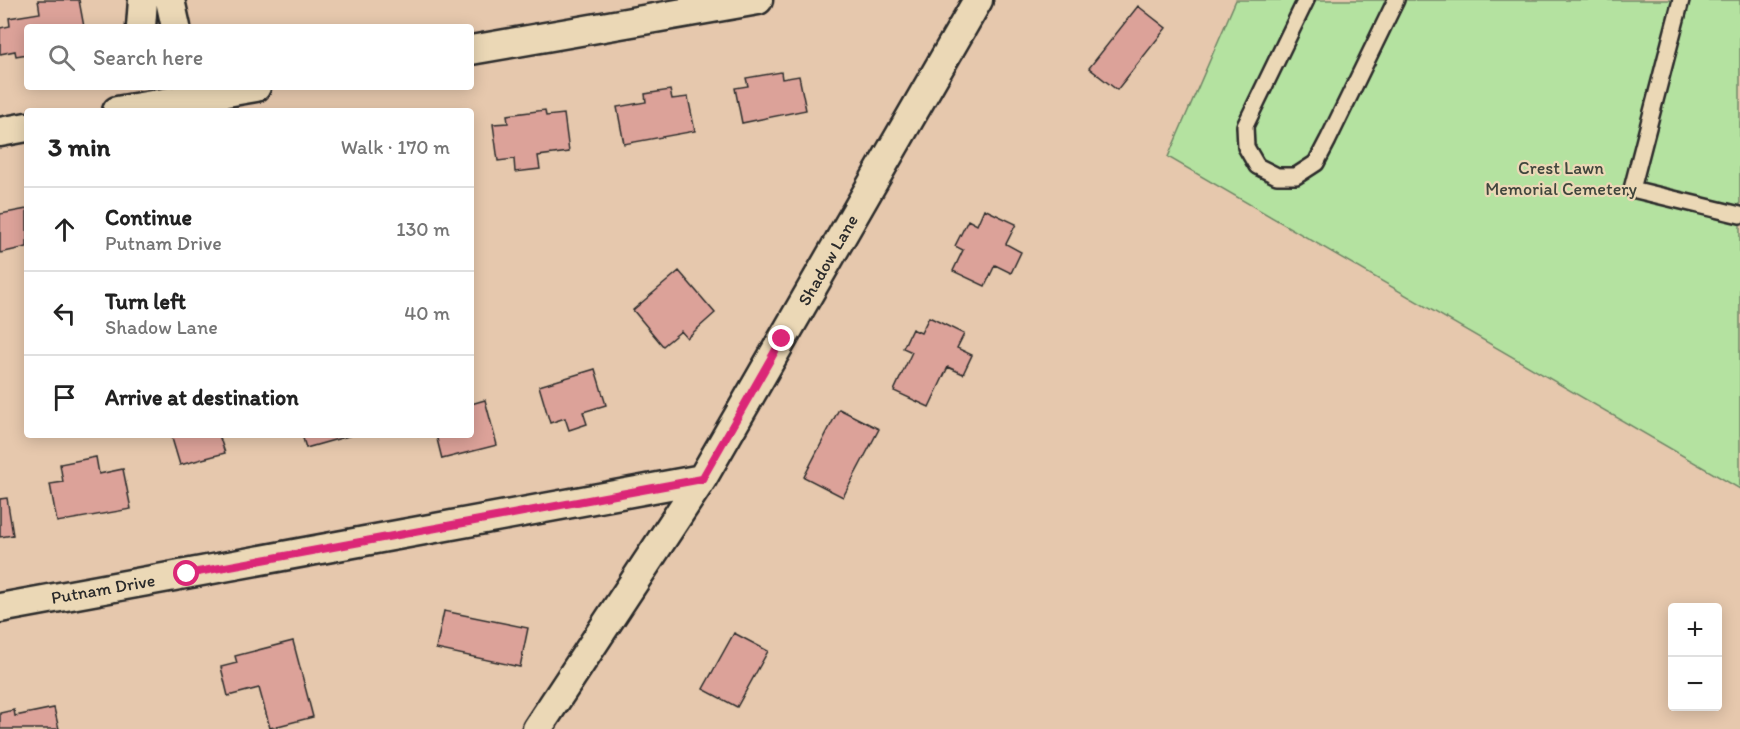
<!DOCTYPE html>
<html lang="en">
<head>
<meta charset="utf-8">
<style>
  body { margin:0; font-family:Itim,sans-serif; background:#f2f2f2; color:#222 }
  .controls { position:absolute; right:18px; bottom:18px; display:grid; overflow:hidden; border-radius:6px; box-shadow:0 3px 15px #0003 }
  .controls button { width:54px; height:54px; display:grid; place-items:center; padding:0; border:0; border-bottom:2px solid #e0e0e0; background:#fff; color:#222; font:30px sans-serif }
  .stop { position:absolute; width:18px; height:18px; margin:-14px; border:4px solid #db2777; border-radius:50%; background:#fff }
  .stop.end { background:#db2777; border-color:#fff; box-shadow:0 2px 6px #0008 }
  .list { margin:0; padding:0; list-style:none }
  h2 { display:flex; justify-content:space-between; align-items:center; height:78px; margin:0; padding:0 24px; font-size:26px }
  h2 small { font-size:20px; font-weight:400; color:#767676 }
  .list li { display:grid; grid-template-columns:39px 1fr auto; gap:18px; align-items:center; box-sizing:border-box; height:84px; padding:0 24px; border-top:2px solid #e0e0e0 }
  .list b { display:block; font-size:22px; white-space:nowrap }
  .list p { margin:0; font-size:20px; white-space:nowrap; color:#767676 }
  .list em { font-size:20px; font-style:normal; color:#767676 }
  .icon { flex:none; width:33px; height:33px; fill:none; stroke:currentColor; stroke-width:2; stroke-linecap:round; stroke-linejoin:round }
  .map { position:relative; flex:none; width:1740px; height:729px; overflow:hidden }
  .search { position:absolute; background:#fff; box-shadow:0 3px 15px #0003; left:24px; top:24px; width:450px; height:66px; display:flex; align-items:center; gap:15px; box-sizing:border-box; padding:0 21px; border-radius:6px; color:#767676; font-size:22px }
  .panel { position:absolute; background:#fff; box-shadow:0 3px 15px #0003; left:24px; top:108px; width:450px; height:330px; border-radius:6px }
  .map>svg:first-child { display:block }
  .green { fill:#b4e2a0; stroke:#708666; stroke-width:1.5 }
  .building { fill:#dca299; stroke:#2b2b2b; stroke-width:1.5 }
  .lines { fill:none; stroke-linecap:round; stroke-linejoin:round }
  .service-casing { stroke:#2b2b2b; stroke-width:20 }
  .minor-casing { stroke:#2b2b2b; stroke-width:33 }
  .service { stroke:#ebd8b6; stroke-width:15 }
  .minor { stroke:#ebd8b6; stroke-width:28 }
  .route { stroke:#db2777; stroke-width:8 }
  .labels { text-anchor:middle; stroke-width:4.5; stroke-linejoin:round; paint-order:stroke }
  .park-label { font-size:18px; fill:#40463d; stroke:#ebd8b6 }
  .street-label { font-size:18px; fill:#2b2b2b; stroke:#ebd8b6 }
</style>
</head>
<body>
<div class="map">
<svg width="1740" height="729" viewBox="0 0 1740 729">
  <rect width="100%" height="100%" fill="#e6c8ad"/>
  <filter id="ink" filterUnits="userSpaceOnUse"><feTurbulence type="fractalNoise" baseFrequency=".0167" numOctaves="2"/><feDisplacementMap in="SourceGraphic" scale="12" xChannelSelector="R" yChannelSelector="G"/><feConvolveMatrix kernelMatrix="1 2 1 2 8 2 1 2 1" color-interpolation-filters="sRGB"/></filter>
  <g filter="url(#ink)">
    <path class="green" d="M1236 0H1740V489L1168 157Z"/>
    <path class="building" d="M38 0H79L84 27H27V54L16 56 15 51 0 54V28L10 26 9 18 40 13Z
      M1138 6 1166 28 1117 90 1089 68Z
      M781 72 782 79 799 76 806 110 742 123 735 88 748 86 746 78Z
      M670 90 672 99 688 97 695 131 624 144 617 107 646 102 645 94Z
      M545 110 546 116 564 114 569 152 538 156 540 169 515 172 514 159 498 161 493 124 508 123 507 115Z
      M27 209V247L0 253V214Z
      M984 209 1016 224 1006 244 1021 252 1011 273 995 265 985 286 953 271 963 250 955 246 968 220 977 225Z
      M679 271 715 313 687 338 681 331 663 346 633 310Z
      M929 317 964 334 957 348 972 355 963 374 948 367 929 407 894 391 912 352 903 348 912 329 921 333Z
      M595 369 606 405 583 412 587 424 569 430 565 418 550 423 539 386Z
      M485 400 497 445 442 459 436 435H471V404Z
      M839 409 879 429 843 497 804 477Z
      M171 435H219L225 453 180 465Z
      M302 435H352L306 448Z
      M96 457 99 474 123 469 131 509 57 522 50 484 63 482 60 464Z
      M7 498 13 535 0 537V499Z
      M444 611 528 628 520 667 436 649Z
      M734 633 768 651 737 707 703 689Z
      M293 641 313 717 270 728 259 688 228 696 221 667 237 663 235 656Z
      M54 708 59 729H0V713L14 710 15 716Z"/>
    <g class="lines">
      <g class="service-casing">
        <path id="service" d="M1306 0 1245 126 1246 147 1257 166 1277 176H1296L1316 163 1328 140 1396 0
          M1681 0 1632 189 1740 215"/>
      </g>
      <g class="minor-casing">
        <path id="minor" d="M170 0 176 27
          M141 27 143 0
          M471 50 758 0
          M117 111 256 87
          M0 132 27 127
          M0 608 702 479
          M537 729 702 479 978 0"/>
      </g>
      <use href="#service" class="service"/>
      <use href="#minor" class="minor"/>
    </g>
  </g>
  <g class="lines" filter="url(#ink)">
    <path class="route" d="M187 574 702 479 782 339"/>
  </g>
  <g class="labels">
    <g class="park-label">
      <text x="1561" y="174">Crest Lawn<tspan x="1561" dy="21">Memorial Cemetery</tspan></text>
    </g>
    <g class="street-label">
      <text transform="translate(828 260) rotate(-60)" y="6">Shadow Lane</text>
      <text transform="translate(103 589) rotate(-10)" y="6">Putnam Drive</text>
    </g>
  </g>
</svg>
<div class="controls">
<button>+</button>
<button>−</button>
</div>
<div class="stop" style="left:187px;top:574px"></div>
<div class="stop end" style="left:782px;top:339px"></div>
<div class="search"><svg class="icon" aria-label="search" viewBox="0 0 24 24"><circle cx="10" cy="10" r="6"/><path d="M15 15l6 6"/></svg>Search here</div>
<section class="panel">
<h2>3 min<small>Walk · 170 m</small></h2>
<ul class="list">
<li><svg class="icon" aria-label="ahead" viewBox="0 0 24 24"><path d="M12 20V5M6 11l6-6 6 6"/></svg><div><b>Continue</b><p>Putnam Drive</p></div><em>130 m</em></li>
<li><svg class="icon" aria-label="left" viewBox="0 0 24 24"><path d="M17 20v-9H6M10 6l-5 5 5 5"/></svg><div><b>Turn left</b><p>Shadow Lane</p></div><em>40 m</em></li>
<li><svg class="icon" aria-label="arrive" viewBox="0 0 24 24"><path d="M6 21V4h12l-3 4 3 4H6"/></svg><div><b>Arrive at destination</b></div></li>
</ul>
</section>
</div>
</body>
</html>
